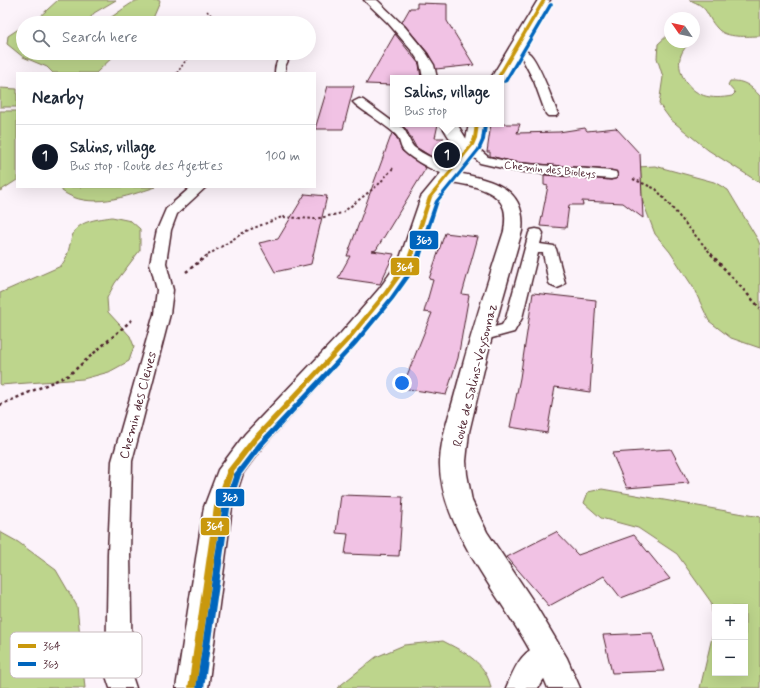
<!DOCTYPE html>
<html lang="en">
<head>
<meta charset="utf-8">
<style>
  body { margin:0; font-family:Mynerve,sans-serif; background:#f6f6f7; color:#1f2937 }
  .controls { position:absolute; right:12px; bottom:12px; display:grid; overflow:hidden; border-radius:0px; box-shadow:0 4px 16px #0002 }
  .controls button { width:36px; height:36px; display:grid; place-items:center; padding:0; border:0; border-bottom:1px solid #e0e1e3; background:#fff; color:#1f2937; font:20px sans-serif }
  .compass { position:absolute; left:664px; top:12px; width:36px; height:36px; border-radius:50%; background:#fff; box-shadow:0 4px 16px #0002; rotate:304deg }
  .you { position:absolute; left:402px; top:383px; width:14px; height:14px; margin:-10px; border:3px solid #fff; border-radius:50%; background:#1a73e8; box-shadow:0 0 0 6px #1a73e833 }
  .badge { display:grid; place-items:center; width:26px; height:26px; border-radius:50%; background:#111827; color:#fff; font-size:13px; font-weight:700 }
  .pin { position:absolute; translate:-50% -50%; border:2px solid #fff; box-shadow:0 1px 4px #0006 }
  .popup { position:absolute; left:390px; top:75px; width:114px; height:52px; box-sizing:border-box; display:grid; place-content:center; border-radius:0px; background:#fff; filter:drop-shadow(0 1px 3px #0005); font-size:13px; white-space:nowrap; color:#747a83 }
  .popup b { font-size:15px; color:#1f2937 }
  .popup::after { content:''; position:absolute; left:50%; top:100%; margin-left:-8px; border:8px solid transparent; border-top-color:#fff }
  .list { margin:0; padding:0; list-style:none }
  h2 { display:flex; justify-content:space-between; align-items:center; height:52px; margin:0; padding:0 16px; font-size:17px }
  h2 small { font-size:13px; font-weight:400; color:#747a83 }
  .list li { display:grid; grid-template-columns:26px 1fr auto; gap:12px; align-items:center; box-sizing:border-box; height:64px; padding:0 16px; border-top:1px solid #e0e1e3 }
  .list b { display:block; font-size:15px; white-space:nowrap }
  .list p { margin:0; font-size:13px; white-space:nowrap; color:#747a83 }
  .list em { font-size:13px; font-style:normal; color:#747a83 }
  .icon { flex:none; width:22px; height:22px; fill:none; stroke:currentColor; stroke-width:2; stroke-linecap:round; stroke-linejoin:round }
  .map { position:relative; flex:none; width:760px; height:688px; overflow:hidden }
  .search { position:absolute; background:#fff; box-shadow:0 4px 16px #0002; left:16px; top:16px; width:300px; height:44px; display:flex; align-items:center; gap:10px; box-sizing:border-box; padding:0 14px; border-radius:22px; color:#747a83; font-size:15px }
  .panel { position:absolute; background:#fff; box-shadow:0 4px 16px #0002; left:16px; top:72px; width:300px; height:116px; border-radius:0px }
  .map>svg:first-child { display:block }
  .green { fill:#bdd58c; stroke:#847a5c; fill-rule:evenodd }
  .building { fill:#f1c2e4; stroke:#4a1f2b }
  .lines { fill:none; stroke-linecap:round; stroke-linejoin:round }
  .service-casing { stroke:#4a1f2b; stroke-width:3 }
  .minor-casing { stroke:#4a1f2b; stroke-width:3 }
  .tertiary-casing { stroke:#4a1f2b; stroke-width:3 }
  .path-far2 { stroke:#4a1f2b; stroke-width:1.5; stroke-dasharray:2 2; stroke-linecap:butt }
  .path-far1 { stroke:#4a1f2b; stroke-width:2; stroke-dasharray:2.5 2.5; stroke-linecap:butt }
  .path { stroke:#4a1f2b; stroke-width:2.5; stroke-dasharray:3 3; stroke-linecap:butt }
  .service { fill:#fff; fill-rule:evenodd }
  .minor { fill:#fff; fill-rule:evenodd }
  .tertiary { fill:#fff; fill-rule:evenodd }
  .bus-1-casing { stroke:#fff; stroke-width:3 }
  .bus-2-casing { stroke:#fff; stroke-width:3 }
  .bus-1 { fill:#c9980d; fill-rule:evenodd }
  .bus-2 { fill:#0065bd; fill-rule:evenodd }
  .labels { text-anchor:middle; stroke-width:4; stroke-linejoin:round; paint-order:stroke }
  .far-street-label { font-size:11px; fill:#4a1f2b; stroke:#fff }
  .street-label { font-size:13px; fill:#4a1f2b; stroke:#fff }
  .key { fill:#fff; stroke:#c9bcbf; stroke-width:1 }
  .key-label { font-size:11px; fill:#4a1f2b }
  .line-badge { stroke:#fff; stroke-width:1.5 }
  .badge-label { font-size:11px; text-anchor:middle; font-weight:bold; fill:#fff }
</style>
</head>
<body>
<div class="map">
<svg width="760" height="688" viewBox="0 0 760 688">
  <rect width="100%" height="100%" fill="#fcf3fa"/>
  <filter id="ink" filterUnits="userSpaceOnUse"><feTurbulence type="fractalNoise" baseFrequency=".025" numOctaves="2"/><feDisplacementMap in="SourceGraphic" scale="8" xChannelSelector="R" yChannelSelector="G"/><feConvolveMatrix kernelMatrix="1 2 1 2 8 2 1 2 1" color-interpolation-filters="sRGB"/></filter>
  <g filter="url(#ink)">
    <path class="green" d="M58 0H116L94 13 88 21C103 31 125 3 139 0 145 0 153 0 159 0L160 2 151 23H28L37 19Z
      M689 0H760V36C748 36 726 39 717 28 705 15 710 7 689 0Z
      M23 26V53H117L96 73H53L47 67 23 57 7 44 8 36Z
      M670 33V42H689C687 46 682 51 681 55 678 62 680 71 683 77 694 97 711 100 732 96L735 93 728 85 730 81C744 80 751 86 760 96V183L708 150 670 119 659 104 663 77 657 58 658 44Z
      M0 88 17 89V107H0Z
      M0 111H17V180L0 191Z
      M655 166 714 182 728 190 758 240 760 245V348L731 338 709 321 693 287 670 252 655 234 632 173 637 167Z
      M62 187H156C127 196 89 211 62 191Z
      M112 217 131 221 140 229V250L115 283 107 298 108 312 130 336 134 346 129 361 109 372 83 379 0 385V293L61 266C70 254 68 247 73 234 79 220 100 219 112 217Z
      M602 489 760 517V688H700L714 629 711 602 677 554 638 528 601 518 584 503 588 492ZM715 607H745V673H715Z
      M0 532 18 542 56 570 77 606 85 688H0Z
      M443 641C464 652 486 662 491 688H337L376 657 404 645Z"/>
    <path class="building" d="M417 3 447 4V21L474 65 436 69 428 53 402 22 410 8H417Z
      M395 34 419 64 421 78H393V85L366 84Z
      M328 86H354L343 129H315Z
      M400 124H438L435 138H444L432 157 416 147 406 129Z
      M491 124H520L517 133 559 132 585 128 587 131 616 128 640 154 643 218 623 203 582 201 583 205H569L566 228 540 226 548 186 544 185V175L611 180 617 178V172L611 170 515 162 490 156V152H487Z
      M392 133 397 138 402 151 426 168 376 250 372 251 394 254 380 284 338 278 350 256H347Z
      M305 194 327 196 311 264 275 272 259 243 278 239Z
      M445 233 478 237 462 294 469 295 458 358 446 395 402 388 432 313 424 312 433 280 429 279Z
      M533 293 596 300 590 392 555 387 547 433 510 427 520 378Z
      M671 449 689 483 627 488 612 453Z
      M341 495 403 497 399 556 345 554 348 534 336 533Z
      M556 532 578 555 634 535 670 579 621 598 604 576 549 606 507 557Z
      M652 633 664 671 612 673 603 635Z"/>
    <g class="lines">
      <g class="service-casing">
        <path id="service" d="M515 48C520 49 526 50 530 54 540 65 552 99 558 114L556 116H548L546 114 534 81 522 58 510 51Z
          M285 53 290 56 285 67V73H275C275 66 278 55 285 53Z
          M359 99 363 100 393 122V124C408 124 407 142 415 148 423 155 453 167 456 172L455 175C443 178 411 159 403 150 400 146 400 140 397 136 392 129 363 111 355 104L353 102Z
          M470 144 474 145 488 157 515 163 611 171 616 172 617 175 616 178 611 179 515 171 480 163 464 148 466 145Z
          M191 187H206L177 214 171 230 166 263 173 290 170 314 132 461 130 554 132 676 136 688H110L106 676 108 554 112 461 154 314 157 290 150 263 157 230 166 209Z
          M536 229 541 230 543 233 540 244 554 246 556 249 565 283 562 286 557 288 552 286 549 283 543 253H538L522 318 514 332 481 341 475 340 473 336 475 332 502 325 506 318 529 233 531 230Z"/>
      </g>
      <g class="minor-casing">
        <path id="minor" d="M364 0H377L405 27 427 54 434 65 437 78H423L420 63 412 51 388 23Z
          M441 124H457L467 140 476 145 478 148 476 151C457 156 449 137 441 124Z
          M548 641 559 645 564 655C557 670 545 674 538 688H506C517 663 521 651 548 641Z"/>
      </g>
      <g class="tertiary-casing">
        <path id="tertiary" d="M538 0H550L505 78 501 81V78H491Z
          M469 124H485C482 148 472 155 458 173 492 180 527 188 522 231L492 336 469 432 466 461 467 474 472 501 487 532 533 601 567 658 580 688H548C527 634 488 590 462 539 450 515 439 488 440 461 441 437 450 413 456 390 470 336 487 284 504 231 505 224 506 216 504 209 498 189 469 185 451 182L438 198 419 261 393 297 357 343 263 446 243 473 232 507 208 688H176L204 507 218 470 245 434 341 333 379 289 399 261 421 197 465 144Z"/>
      </g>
      <path class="path-far2" d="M207 11 216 20 215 23
        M177 73 191 53"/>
      <path class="path-far1" d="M633 179 656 189 712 255
        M208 255 246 231 282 217 315 219 342 213 378 185 394 167"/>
      <path class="path" d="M711 254 760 308
        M186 272 209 254
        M0 405 69 375 134 318"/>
      <use href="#service" class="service"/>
      <use href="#minor" class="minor"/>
      <use href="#tertiary" class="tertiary"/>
      <g class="bus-1-casing">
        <path id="bus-1" d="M542 0H546L500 78H496Z
          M475 124H479L477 138 474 145 432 197 412 261 388 294 351 339 256 442 234 471 222 507 196 688H188L214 507 227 470 252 438 347 337 384 292 406 261 428 197 470 145 473 138Z"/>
      </g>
      <g class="bus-2-casing">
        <path id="bus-2" d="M551 3 553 4 507 82 504 83 503 82 549 4Z
          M484 124 487 125 485 140 481 149 439 201 419 264 394 299 357 344 262 447 241 475 230 509 204 688H196L222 509 234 474 258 443 353 342 390 297 413 264 435 201 477 149 481 140 483 125Z"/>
      </g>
      <use href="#bus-1" class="bus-1"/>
      <use href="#bus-2" class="bus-2"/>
    </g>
  </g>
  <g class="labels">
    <g class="far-street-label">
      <text transform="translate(550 169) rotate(6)" y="4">Chemin des Bioleys</text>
    </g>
    <g class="street-label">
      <text transform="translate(474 375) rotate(-76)" y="5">Route de Salins-Veysonnaz</text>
      <text transform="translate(137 405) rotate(-75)" y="5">Chemin des Cleives</text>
    </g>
  </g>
  <rect x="10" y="632" width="132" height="46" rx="6" class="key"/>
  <rect x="18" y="644" width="18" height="4" fill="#c9980d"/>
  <rect x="18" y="662" width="18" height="4" fill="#0065bd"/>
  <g class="key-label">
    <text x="43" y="650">364</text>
    <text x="43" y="668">363</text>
  </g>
  <g class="line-badge">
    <rect x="409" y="230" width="30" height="20" rx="4" fill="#0065bd"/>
    <rect x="390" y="257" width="30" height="19" rx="4" fill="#c9980d"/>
    <rect x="215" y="488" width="30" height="19" rx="4" fill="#0065bd"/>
    <rect x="200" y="517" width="30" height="19" rx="4" fill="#c9980d"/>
  </g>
  <g class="badge-label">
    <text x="424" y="244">363</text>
    <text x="405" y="271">364</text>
    <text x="230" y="501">363</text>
    <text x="215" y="530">364</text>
  </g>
</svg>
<div class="controls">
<button>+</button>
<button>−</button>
</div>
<svg class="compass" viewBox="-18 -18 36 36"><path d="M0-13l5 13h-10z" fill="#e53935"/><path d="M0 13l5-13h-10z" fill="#747a83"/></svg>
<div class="you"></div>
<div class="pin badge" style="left:447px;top:155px">1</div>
<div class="popup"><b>Salins, village</b>Bus stop</div>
<div class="search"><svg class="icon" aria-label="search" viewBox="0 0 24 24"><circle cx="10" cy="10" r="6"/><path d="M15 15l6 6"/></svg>Search here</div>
<section class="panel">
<h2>Nearby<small></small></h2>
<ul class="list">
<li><span class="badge">1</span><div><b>Salins, village</b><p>Bus stop · Route des Agettes</p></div><em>100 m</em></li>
</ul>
</section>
</div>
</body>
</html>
